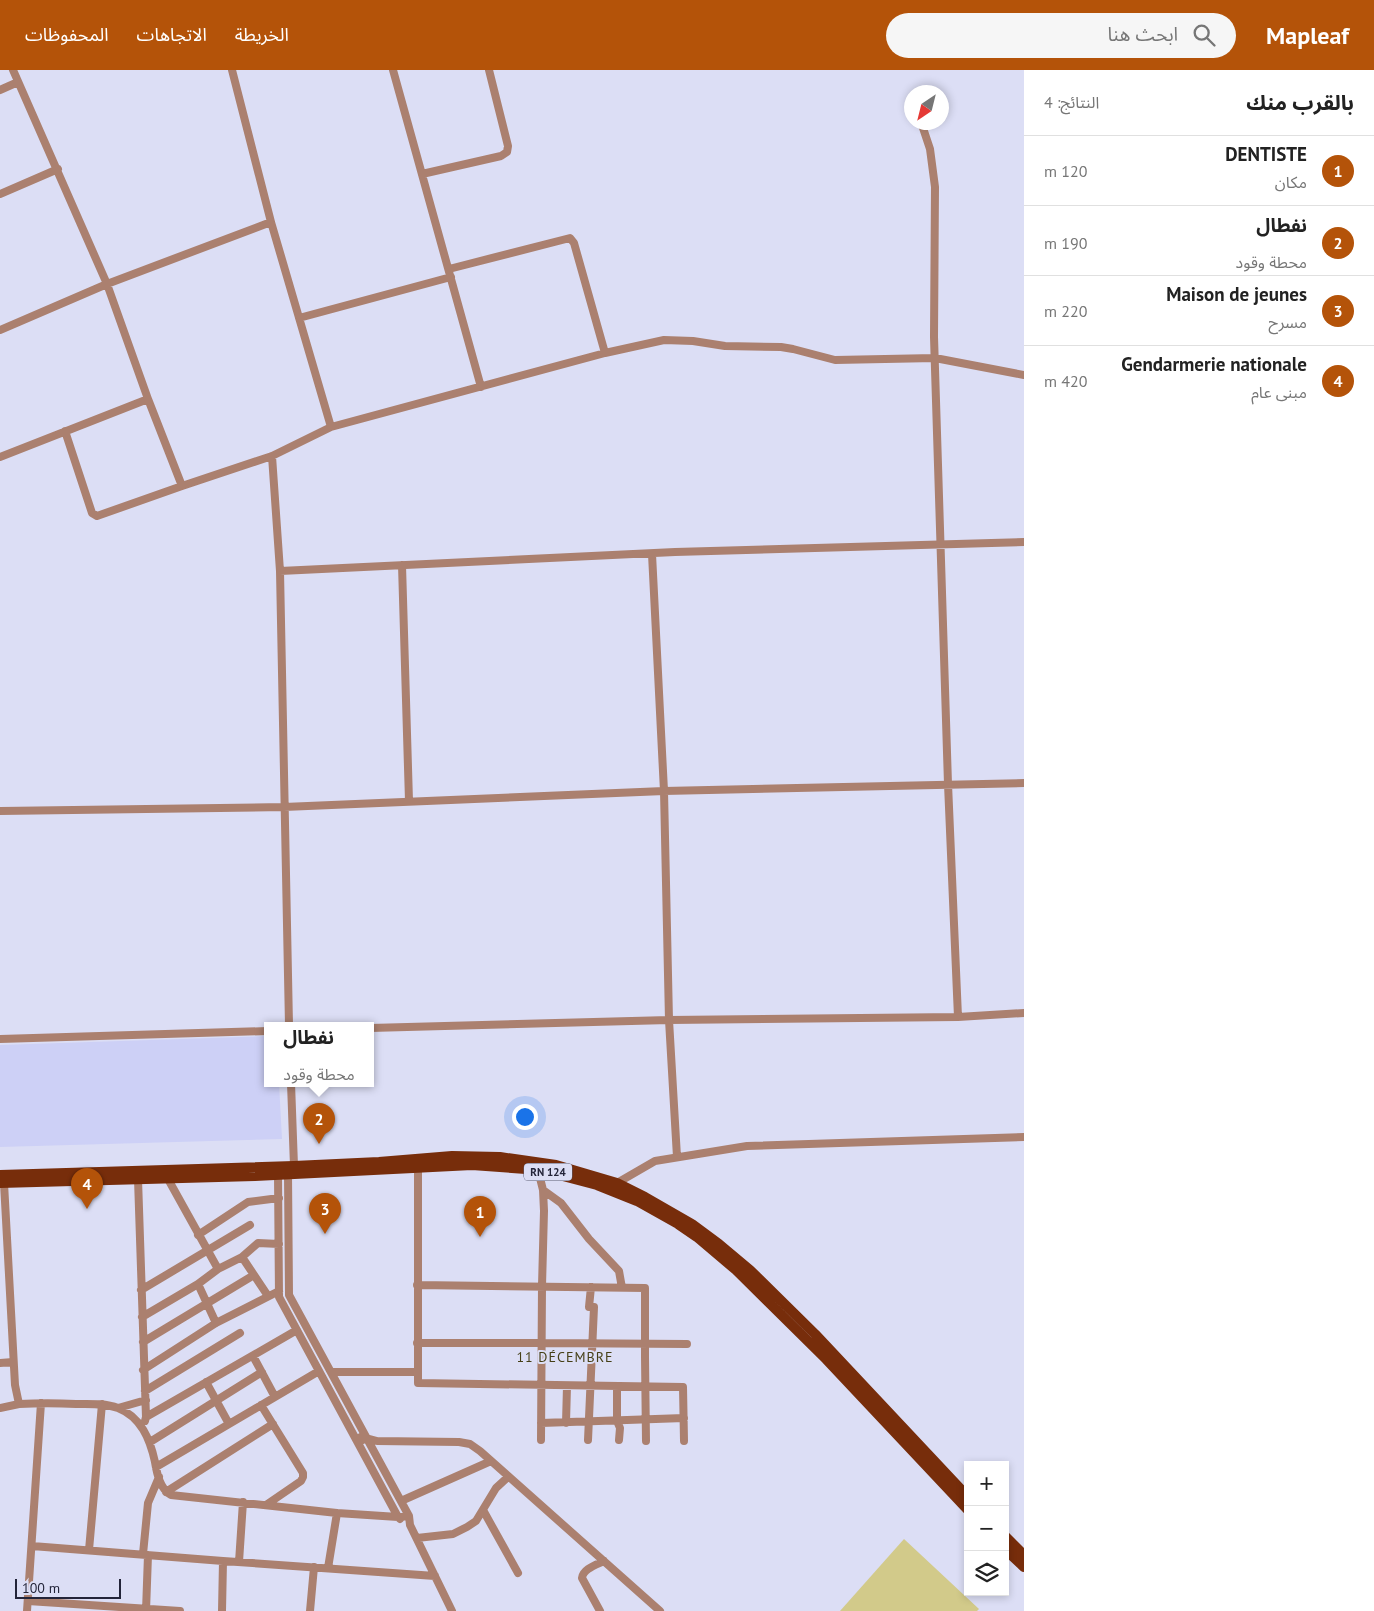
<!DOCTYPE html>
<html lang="ar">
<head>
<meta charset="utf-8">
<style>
  body { margin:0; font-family:"PT Sans","Noto Sans Arabic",sans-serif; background:#f6f6f6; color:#222; direction:rtl }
  .controls { position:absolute; right:15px; bottom:15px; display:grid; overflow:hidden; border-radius:0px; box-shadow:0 2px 8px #0003 }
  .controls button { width:45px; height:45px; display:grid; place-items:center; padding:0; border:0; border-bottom:1px solid #e0e0e0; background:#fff; color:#222; font:25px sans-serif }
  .compass { position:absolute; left:904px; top:15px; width:45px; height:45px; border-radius:50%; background:#fff; box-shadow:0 2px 8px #0003; rotate:215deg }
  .scale { position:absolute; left:15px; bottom:12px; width:106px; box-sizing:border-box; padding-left:5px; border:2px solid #232439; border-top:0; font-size:14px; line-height:18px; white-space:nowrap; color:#232439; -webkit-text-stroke:4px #dcdef5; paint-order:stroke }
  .you { position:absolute; left:524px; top:1046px; width:18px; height:18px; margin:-12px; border:4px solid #fff; border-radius:50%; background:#1a73e8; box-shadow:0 0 0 8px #1a73e833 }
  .badge { display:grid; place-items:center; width:32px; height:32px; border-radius:50%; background:#b45309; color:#fff; font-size:16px; font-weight:700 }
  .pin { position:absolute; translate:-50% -41px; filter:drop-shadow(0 1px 2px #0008) }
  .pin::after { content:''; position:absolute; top:26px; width:18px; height:15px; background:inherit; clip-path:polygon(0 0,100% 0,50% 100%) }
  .popup { position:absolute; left:264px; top:952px; width:110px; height:65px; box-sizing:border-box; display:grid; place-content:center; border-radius:0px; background:#fff; filter:drop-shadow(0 1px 4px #0005); font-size:16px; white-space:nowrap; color:#767676 }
  .popup b { font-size:19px; color:#222 }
  .popup::after { content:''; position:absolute; left:50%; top:100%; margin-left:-10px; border:10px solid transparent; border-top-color:#fff }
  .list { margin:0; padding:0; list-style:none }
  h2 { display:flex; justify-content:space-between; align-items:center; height:65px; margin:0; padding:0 20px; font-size:21px }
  h2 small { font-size:16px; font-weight:400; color:#767676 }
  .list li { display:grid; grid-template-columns:32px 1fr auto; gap:15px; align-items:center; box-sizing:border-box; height:70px; padding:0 20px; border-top:1px solid #e0e0e0 }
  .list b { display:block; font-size:19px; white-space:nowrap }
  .list p { margin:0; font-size:16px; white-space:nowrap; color:#767676 }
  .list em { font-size:16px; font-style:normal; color:#767676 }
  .icon { flex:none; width:28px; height:28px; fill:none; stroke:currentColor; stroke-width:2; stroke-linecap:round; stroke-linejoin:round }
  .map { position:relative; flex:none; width:1024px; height:1541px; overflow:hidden; direction:ltr }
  header { display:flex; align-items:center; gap:30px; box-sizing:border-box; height:70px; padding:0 25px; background:#b45309; color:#fff }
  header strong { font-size:24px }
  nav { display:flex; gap:28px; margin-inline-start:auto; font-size:18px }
  .search { width:350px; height:45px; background:#f6f6f6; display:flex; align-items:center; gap:12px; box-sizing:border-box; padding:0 18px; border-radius:28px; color:#767676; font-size:19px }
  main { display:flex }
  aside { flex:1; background:#fff }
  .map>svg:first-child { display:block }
  .built { fill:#cdd0f6 }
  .green { fill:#d2ca8a }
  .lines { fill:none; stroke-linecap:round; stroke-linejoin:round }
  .minor { stroke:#ab806f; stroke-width:8 }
  .major { stroke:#772d0b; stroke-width:10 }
  .labels { text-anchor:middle; stroke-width:4; stroke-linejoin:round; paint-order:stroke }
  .shield { fill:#dcdef5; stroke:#5a5c71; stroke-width:1 }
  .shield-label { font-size:11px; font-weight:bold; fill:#232439 }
  .neighbourhood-label { font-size:14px; letter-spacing:1px; fill:#453f16; stroke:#dcdef5 }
</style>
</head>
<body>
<header>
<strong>Mapleaf</strong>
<div class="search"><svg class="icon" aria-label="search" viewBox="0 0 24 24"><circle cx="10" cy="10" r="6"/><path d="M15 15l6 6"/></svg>ابحث هنا</div>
<nav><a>الخريطة</a><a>الاتجاهات</a><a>المحفوظات</a></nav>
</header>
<main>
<aside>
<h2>بالقرب منك<small>النتائج: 4</small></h2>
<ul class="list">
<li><span class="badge">1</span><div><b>DENTISTE</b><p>مكان</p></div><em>120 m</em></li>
<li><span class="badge">2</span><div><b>نفطال</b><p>محطة وقود</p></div><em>190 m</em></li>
<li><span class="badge">3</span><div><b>Maison de jeunes</b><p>مسرح</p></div><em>220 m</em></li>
<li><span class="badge">4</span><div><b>Gendarmerie nationale</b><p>مبنى عام</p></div><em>420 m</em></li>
</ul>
</aside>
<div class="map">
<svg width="1024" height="1541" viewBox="0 0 1024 1541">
  <rect width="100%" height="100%" fill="#dcdef5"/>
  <path class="built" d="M268 966V1013H279L282 1069 0 1077V975Z"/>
  <path class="green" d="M904 1469 979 1539 977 1541H840Z"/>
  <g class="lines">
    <path class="minor" d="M13 0 107 214 148 329 182 416
      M232 0 271 152 331 357
      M393 0 481 317
      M0 20 18 12
      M921 52 930 79 935 117 934 267 948 714 958 947
      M422 104 501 86 507 82 508 76 489 0
      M0 124 58 99
      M449 199 570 168 574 173 605 283
      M299 248 451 207
      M0 260 107 214 271 152
      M65 361 92 443 97 446 182 416 272 386 331 357 605 283 664 270 693 271 725 276 781 277 793 279 835 290 935 288 1024 305
      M272 386 280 501 289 955
      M0 387 148 329
      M652 484 664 721 669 950 677 1087
      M402 495 409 731
      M280 501 675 482 1024 472
      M0 741 284 737 664 721 1024 713
      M370 958 669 950 958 947 1024 943
      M0 969 268 961
      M291 1013 294 1096
      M418 1098V1313L683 1317 684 1371
      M538 1100 543 1120 561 1133 589 1169 619 1201 622 1218
      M288 1104 289 1225 409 1446 410 1455 452 1541
      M278 1105 279 1227 398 1447 400 1449
      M138 1109 146 1347
      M168 1109 218 1199
      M4 1113 15 1315 19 1334C38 1333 57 1333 76 1334 89 1334 105 1333 118 1338 141 1347 150 1369 155 1392 157 1404 160 1419 171 1425L337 1443 398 1447 409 1446
      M617 1113 655 1091 747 1076 1024 1067
      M198 1165 248 1132 279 1128
      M242 1187 268 1226
      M198 1214 216 1253
      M417 1215 645 1218V1287L646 1371
      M141 1220 250 1155
      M142 1247 198 1214 218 1199 242 1187 258 1173 279 1174
      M143 1272 254 1205
      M417 1273H542L687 1274
      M253 1286 275 1327
      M0 1293 13 1292
      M143 1300 216 1253 279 1221
      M331 1302H417
      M206 1312 229 1354
      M617 1316V1351L620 1358 619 1370
      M145 1321 240 1263
      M261 1335 303 1403V1407L301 1411 266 1435
      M0 1338 19 1334
      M118 1338 146 1330
      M145 1351 146 1347 297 1260
      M541 1353 684 1348
      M566 1353 567 1316
      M361 1367H364L363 1370 361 1369Z
      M366 1368 377 1371 459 1372 470 1374 480 1381 660 1541
      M541 1370 542 1216 544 1141 543 1120
      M588 1370 594 1237H589L591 1217
      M150 1372 262 1302
      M156 1397 319 1301
      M166 1422 273 1354
      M401 1431 491 1391
      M483 1440 518 1503
      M417 1468 453 1464 467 1457 476 1451 496 1418 508 1407
      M32 1476 223 1491 435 1506
      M89 1480 102 1334
      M143 1484 148 1433 159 1407
      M239 1492 243 1432
      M328 1498 337 1443
      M28 1531 180 1541
      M27 1541 41 1333
      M146 1541 148 1485
      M222 1541 223 1491
      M310 1541 314 1497
      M600 1541 582 1508C583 1499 596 1495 604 1491"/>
    <path class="major" d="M0 1105 294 1096 379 1092 452 1086 500 1087 556 1095 617 1113 645 1127 692 1154 719 1174 750 1200 815 1264 968 1427
      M0 1113 255 1106 472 1095 540 1100 597 1115 637 1131 678 1154 697 1167 736 1200 826 1289 968 1440
      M1005 1466 1024 1485
      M1005 1479 1024 1497"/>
  </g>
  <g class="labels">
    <rect class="shield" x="524" y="1093.5" width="48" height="17" rx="4"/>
    <g class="shield-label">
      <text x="548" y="1106">RN 124</text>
    </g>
    <g class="neighbourhood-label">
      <text x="565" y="1292">11 DÉCEMBRE</text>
    </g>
  </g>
</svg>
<div class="controls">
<button>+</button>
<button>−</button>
<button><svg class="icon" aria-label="layers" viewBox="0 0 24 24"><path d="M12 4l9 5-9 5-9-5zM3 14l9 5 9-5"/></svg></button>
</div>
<svg class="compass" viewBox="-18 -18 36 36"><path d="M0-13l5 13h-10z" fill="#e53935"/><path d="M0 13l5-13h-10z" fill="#767676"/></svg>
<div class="scale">100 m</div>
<div class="you"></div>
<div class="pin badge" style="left:480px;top:1167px">1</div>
<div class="pin badge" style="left:319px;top:1074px">2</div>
<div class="popup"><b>نفطال</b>محطة وقود</div>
<div class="pin badge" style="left:325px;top:1164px">3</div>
<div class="pin badge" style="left:87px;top:1139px">4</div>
</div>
</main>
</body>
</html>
